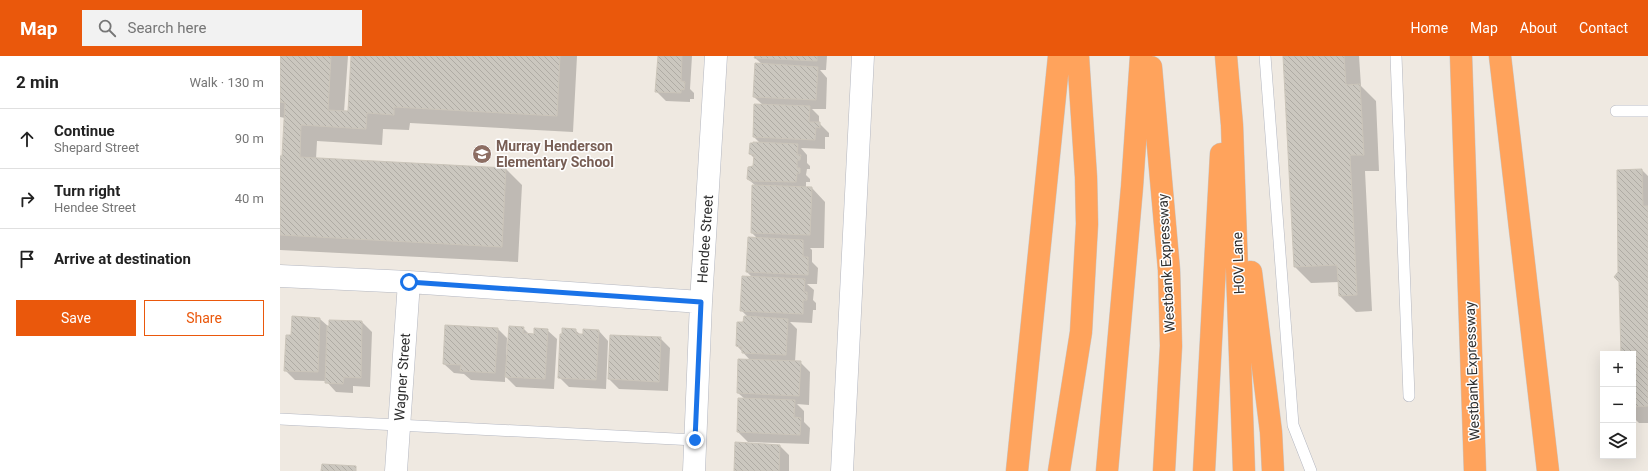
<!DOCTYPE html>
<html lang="en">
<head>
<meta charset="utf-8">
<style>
  body { margin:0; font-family:Roboto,sans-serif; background:#f2f2f2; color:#222 }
  .controls { position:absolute; right:12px; bottom:12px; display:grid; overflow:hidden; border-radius:0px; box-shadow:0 4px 16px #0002 }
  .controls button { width:36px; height:36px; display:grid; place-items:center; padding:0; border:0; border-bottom:1px solid #e0e0e0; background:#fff; color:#222; font:20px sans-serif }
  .stop { position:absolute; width:12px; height:12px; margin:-9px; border:3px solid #1a73e8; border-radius:50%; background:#fff }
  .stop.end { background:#1a73e8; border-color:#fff; box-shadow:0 1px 4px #0008 }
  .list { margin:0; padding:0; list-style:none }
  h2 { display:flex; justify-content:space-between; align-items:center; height:52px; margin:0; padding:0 16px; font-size:17px }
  h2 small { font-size:13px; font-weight:400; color:#767676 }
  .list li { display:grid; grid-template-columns:26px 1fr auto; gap:12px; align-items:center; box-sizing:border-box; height:60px; padding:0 16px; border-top:1px solid #e0e0e0 }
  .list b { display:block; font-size:15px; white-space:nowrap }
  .list p { margin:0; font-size:13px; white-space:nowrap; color:#767676 }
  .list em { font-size:13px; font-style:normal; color:#767676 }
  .actions { display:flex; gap:8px; padding:12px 16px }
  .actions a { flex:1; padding:9px 0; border:1px solid #ea580c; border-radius:0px; text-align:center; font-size:14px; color:#ea580c }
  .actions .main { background:#ea580c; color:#fff }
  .icon { flex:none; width:22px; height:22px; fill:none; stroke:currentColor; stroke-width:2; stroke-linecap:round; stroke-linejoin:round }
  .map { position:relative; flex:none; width:1368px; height:415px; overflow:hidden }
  header { display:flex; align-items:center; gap:24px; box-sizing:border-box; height:56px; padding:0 20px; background:#ea580c; color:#fff }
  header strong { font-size:19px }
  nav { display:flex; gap:22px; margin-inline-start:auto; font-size:14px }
  .search { width:280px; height:36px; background:#f2f2f2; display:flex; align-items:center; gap:10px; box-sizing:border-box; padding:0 14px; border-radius:0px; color:#767676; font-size:15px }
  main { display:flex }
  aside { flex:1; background:#fff }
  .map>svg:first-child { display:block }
  .shadow { fill:#0003 }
  .building { fill:url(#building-back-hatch); stroke:#cbc5ba }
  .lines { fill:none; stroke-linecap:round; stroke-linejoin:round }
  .lane-casing { stroke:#b4b7c1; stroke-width:12 }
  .street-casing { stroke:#b4b7c1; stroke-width:23 }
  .highway-casing { stroke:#c9c9c9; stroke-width:23 }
  .lane { stroke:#fff; stroke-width:11 }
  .street { stroke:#fff; stroke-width:22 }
  .highway { stroke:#ffa35c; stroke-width:22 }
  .route { stroke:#1a73e8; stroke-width:5 }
  .labels { text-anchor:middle; stroke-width:3; stroke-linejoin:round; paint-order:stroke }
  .education-label { font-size:14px; font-weight:bold; fill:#785e54; stroke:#fff; text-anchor:start }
  .street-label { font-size:14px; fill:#2e2e2e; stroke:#fff }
</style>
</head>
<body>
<header>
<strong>Map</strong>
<div class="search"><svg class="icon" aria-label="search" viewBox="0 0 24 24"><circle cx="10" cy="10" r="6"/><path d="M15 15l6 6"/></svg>Search here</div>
<nav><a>Home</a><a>Map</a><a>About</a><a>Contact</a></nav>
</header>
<main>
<aside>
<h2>2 min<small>Walk · 130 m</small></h2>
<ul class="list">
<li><svg class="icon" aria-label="ahead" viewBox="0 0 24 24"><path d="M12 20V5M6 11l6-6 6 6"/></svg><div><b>Continue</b><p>Shepard Street</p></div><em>90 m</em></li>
<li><svg class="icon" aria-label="right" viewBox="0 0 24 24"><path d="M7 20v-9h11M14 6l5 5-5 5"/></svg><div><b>Turn right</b><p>Hendee Street</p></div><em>40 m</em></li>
<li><svg class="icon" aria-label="arrive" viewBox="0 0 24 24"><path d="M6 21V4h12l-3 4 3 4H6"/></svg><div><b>Arrive at destination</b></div></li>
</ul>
<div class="actions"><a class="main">Save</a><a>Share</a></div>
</aside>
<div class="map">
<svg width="1368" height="415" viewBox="0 0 1368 415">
  <defs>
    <pattern id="building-back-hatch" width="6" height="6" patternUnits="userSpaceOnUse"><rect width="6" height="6" fill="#cbc7bf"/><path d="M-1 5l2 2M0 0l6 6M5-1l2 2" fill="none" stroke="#afaba4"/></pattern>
  </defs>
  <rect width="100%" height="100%" fill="#efe9e1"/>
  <path class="shadow" d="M0 0H68L64 56H69L72 0H297L293 76 130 67 129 74 103 73 102 89 37 85 36 103 226 113 242 129 238 206 0 194V101H3L5 62 0 61Z
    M379 0H412L410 33 414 37V43H410V46L386 45 376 35Z
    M476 0H547L546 14H540L547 22 546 53H532L539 60V67L549 77V81H545V93L521 92 527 99V107L530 110V113H527L526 119 530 123V126H526V132H532L545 146 544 192H530L532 194V206L538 212 537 228H527L534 234 533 244 536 247V254H533L532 267 510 266 517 273 515 306H520L530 316 529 349 517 348 524 355V366L530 372 529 388 468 386 458 376 465 343 458 337 471 305 457 290 464 267 468 261 461 254 473 222 467 216 478 183 472 177 476 130 468 123 474 110 475 103 470 98 480 87 474 81 475 49H483L474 41 483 9 475 2Z
    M1004 0H1079L1081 30 1096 45 1099 115H1085L1092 255 1076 256 1060 240 1059 226 1031 227 1015 211Z
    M1362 114 1368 120V367H1359L1353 361V298H1342L1339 216Z
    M40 263 49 271 82 266 92 276 90 331 73 330V337L56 336 46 325 15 324 5 314 12 280Z
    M217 272 227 282 226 309H227L243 272 250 279H255L267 274 277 283 274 333 236 331 225 320V326L191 324 184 318 174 317 164 308Z
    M295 274 301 279 319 275 328 285 326 333 289 331 279 321 283 279Z
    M380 282 390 292 388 335 339 333 329 323Z
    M500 390 509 399V415H455Z"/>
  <path class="building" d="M0 0H51L48 54 68 55 71 0H280L277 60 114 51V59L87 57 86 73 21 69 20 101 226 112 222 191 0 179V100H2L5 47 0 46Z
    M378 0H402L401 25 405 26 404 34 401 33V37L375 36Z
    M475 0H537V5L474 2Z
    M1003 0H1064L1066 29 1080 28 1084 99H1070L1077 239 1059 240 1057 209 1014 211Z
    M475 7 538 11 536 44 473 41Z
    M474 48 530 50 529 66H540V72L536 71 535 84 473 81Z
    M473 86 518 88 517 99H521L520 104H517V112H520V117H517L516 126 471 125 467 123 468 111 473 110 474 99 469 98 470 87H473Z
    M1362 113 1363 150H1368V350L1353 351V298H1341L1339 226 1334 221 1338 216 1337 114Z
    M472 129 532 131 530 179 471 177Z
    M468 181 523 184V201H528V219L466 216Z
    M462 220 525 223 524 236H527V244H523V258L460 255Z
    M12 260 40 262 38 316 4 315 6 279H11Z
    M464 260 508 263 506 299 462 297V291L456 290 457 266H463Z
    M49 264 82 265 81 322 64 321 63 328 45 327 47 270H49Z
    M165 269 218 272 215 317 180 315 181 309 163 308Z
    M229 270 244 271 243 277 254 278V272L268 273 265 323 225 321Z
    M282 272 296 273V278H303V273L319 274 316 324 278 322 280 278H282Z
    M330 279 381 281 379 326 328 323Z
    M458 303 521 305 519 340 457 337Z
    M458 342 515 344 514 361 521 362 520 379 457 376Z
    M455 386 500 389 499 415H454Z
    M42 408 76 410V415H41Z"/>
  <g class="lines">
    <g class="lane-casing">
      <path id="lane" d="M985 0 1013 369 1031 415
        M1116 0 1129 340
        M1336 55H1368
        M0 363 415 384"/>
    </g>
    <g class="street-casing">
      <path id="street" d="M0 220 129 226 421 246
        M116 415 129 226
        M414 415 421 246 436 0
        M562 415 583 0"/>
    </g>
    <g class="highway-casing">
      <path id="highway" d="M946 0 952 69 964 415
        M1181 0 1195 415
        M1220 0 1268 415
        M871 11 889 214 891 290 884 415
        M971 216 991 376 993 415
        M737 415 779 0
        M779 415 801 276 807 168 806 121 798 0
        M827 415 852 131 861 0
        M924 415 941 98"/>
    </g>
    <use href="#lane" class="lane"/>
    <use href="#street" class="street"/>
    <use href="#highway" class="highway"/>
  </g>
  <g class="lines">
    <path class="route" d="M129 226 421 246 415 384"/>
  </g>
  <defs>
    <g id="school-disc" transform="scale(1)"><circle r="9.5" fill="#8d6e63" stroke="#fff"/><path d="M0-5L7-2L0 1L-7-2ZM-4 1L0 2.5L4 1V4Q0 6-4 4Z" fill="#fff"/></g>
  </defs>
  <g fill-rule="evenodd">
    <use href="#school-disc" x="202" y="98"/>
  </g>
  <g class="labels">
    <g class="education-label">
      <text x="216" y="95">Murray Henderson<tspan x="216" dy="16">Elementary School</tspan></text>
    </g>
    <g class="street-label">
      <text transform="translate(425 183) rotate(-86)" y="5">Hendee Street</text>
      <text transform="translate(886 207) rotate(-93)" y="5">Westbank Expressway</text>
      <text transform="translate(958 207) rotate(-92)" y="5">HOV Lane</text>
      <text transform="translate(1192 315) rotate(-92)" y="5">Westbank Expressway</text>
      <text transform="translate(122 321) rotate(-86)" y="5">Wagner Street</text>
    </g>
  </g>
</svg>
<div class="controls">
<button>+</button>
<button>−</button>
<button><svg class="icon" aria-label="layers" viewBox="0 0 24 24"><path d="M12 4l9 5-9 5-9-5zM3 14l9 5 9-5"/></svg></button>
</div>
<div class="stop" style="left:129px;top:226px"></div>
<div class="stop end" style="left:415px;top:384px"></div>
</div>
</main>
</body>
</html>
